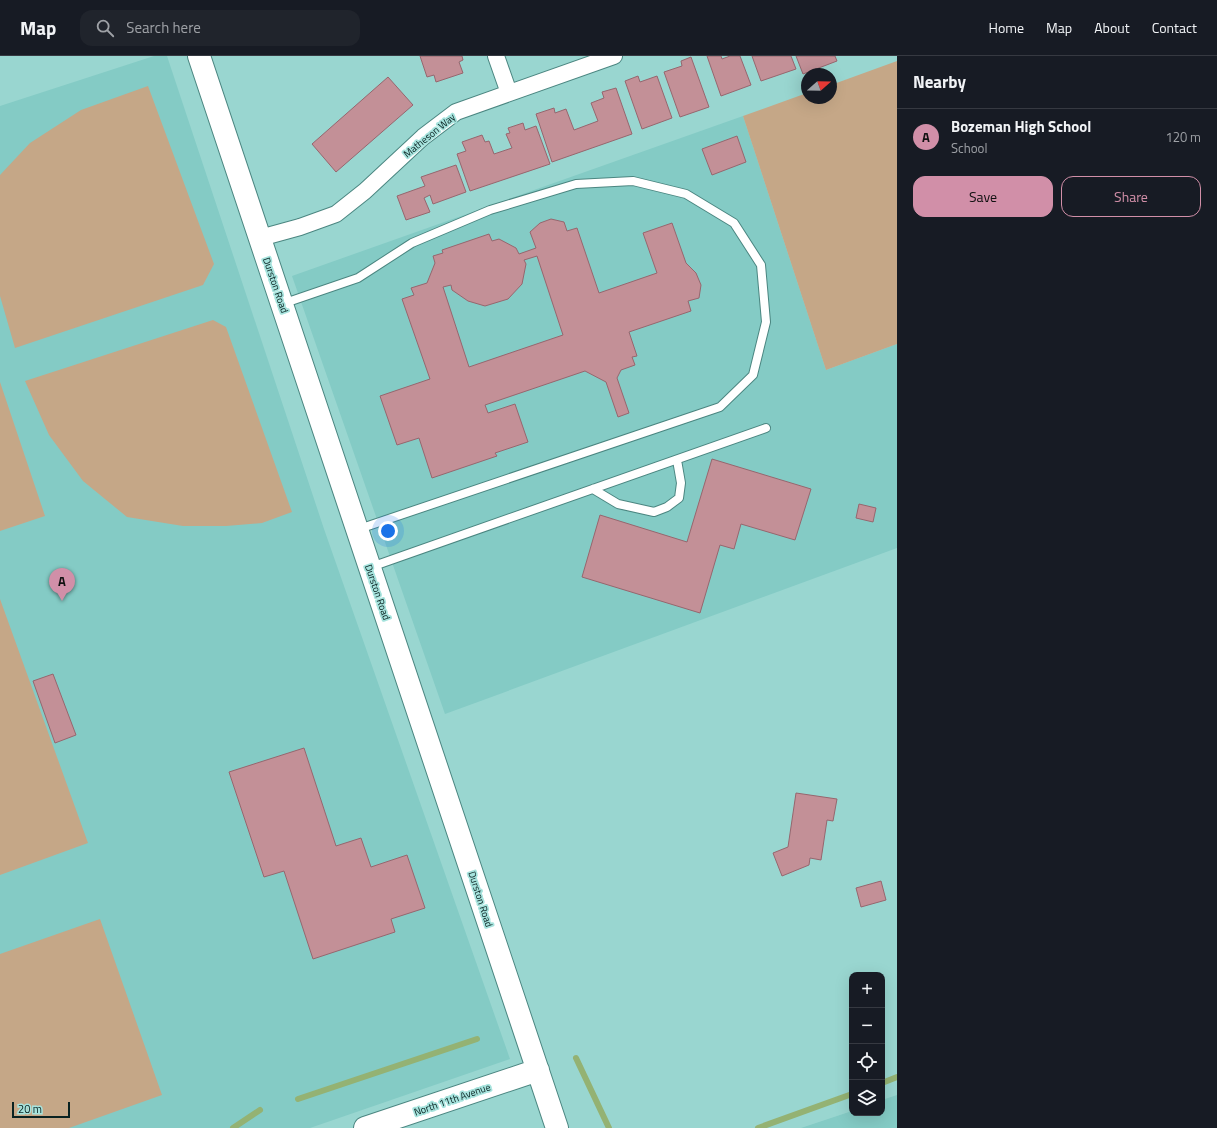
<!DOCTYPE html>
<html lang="en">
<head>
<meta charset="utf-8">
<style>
  body { margin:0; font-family:"Titillium Web",sans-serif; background:#20242c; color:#f1f3f6 }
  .controls { position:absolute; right:12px; bottom:12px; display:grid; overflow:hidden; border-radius:8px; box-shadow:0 4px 16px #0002 }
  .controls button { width:36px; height:36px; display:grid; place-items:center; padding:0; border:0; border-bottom:1px solid #363941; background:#171b24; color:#f1f3f6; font:20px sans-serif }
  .compass { position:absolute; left:801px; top:12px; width:36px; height:36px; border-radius:50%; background:#171b24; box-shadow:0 4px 16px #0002; rotate:70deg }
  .scale { position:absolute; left:12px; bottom:10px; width:58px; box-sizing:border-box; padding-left:4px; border:2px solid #092221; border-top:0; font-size:11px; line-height:14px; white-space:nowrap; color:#092221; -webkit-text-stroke:3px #a6e3dd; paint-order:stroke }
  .you { position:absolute; left:388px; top:475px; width:14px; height:14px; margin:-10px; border:3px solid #fff; border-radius:50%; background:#1a73e8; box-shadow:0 0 0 6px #1a73e833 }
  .badge { display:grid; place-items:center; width:26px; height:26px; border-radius:50%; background:#d18fa8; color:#111; font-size:13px; font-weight:700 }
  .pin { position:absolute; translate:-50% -33px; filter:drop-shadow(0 1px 2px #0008) }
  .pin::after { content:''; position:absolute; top:21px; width:14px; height:12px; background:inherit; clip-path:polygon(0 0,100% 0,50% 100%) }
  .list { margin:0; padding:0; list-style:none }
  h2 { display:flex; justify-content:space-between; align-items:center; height:52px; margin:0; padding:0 16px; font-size:17px }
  h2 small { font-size:13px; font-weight:400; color:#9ea1a6 }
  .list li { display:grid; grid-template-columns:26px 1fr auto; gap:12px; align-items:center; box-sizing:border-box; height:56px; padding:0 16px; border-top:1px solid #363941 }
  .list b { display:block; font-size:15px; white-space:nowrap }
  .list p { margin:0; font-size:13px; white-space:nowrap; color:#9ea1a6 }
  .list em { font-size:13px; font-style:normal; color:#9ea1a6 }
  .actions { display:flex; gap:8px; padding:12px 16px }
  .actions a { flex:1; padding:9px 0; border:1px solid #d18fa8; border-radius:12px; text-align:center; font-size:14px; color:#d18fa8 }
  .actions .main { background:#d18fa8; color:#111 }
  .icon { flex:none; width:22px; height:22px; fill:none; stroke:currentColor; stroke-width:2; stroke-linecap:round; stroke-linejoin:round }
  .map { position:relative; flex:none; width:897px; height:1072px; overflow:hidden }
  header { display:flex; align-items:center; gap:24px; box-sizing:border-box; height:56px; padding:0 20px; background:#171b24; border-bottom:1px solid #363941 }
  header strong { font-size:19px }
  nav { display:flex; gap:22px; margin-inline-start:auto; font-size:14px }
  .search { width:280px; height:36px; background:#20242c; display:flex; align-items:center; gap:10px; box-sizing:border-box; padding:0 14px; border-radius:12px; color:#9ea1a6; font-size:15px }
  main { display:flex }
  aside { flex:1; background:#171b24 }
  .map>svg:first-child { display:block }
  .built { fill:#84cbc5 }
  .green { fill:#c5a787 }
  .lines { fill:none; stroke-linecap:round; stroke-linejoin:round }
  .stream { stroke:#94b273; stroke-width:6 }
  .building { fill:#c39097; stroke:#96666e; fill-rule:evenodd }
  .lane-casing { stroke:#4b8681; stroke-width:10 }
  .street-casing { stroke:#4b8681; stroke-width:18 }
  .secondary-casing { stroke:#4b8681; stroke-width:24 }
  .lane { stroke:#fff; stroke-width:8 }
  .street { stroke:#fff; stroke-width:16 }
  .secondary { stroke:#fff; stroke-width:22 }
  .labels { text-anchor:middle; stroke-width:3.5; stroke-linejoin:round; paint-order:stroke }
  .street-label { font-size:10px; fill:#092221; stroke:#a6e3dd }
</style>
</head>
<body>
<header>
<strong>Map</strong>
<div class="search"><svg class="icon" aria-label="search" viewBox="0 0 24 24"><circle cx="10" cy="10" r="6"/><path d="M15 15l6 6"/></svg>Search here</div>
<nav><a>Home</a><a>Map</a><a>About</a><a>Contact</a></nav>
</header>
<main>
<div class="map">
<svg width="897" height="1072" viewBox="0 0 897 1072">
  <rect width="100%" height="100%" fill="#99d6d0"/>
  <path class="built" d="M154 0H167L324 473 510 1003 310 1072H0V50Z
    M743 60 826 314 897 288V492L445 658 292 220Z
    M897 1039V1072H801L852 1055V1057H882V1044Z"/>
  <path class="green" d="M897 5V288L826 314 743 60 807 37V42H831V29Z
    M148 30 214 208 203 229 15 292 0 240V119L30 87 81 54Z
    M213 264 226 271 292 456 262 467 226 470H183L127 461 83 425 49 379 25 325Z
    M0 326 45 460 0 475Z
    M0 543 88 787 0 819Z
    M100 863 162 1039 69 1072H0V898Z"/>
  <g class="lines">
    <path class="stream" d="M576 1002 609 1072
      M882 1027 897 1021
      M298 1043 477 983
      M233 1072 260 1054
      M758 1072 852 1038"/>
  </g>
  <path class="building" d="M420 0H462L463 4 459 6 463 17 436 26 434 19 427 21Z
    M707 0H721L722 3 730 0H740L751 29 721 40Z
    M752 0H791L796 13 761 25Z
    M796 0H835L837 5 803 18Z
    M691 1 709 51 680 61 664 16 682 10 681 5Z
    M638 20 640 26 657 20 672 62 642 73 625 25Z
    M388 21 413 49 336 116 312 88Z
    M616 32 632 78 552 106 536 58 554 52 555 57 566 53 574 74 598 65 591 47 604 42 602 36Z
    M523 67 525 74 536 70 550 108 470 135 457 98 466 95 462 86 482 79 485 86 489 85 494 98 512 92 506 78 510 77 508 72Z
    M737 80 746 106 712 119 702 93Z
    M456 109 466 136 433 148 430 139 424 142 430 156 406 164 397 140 425 130 421 121Z
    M551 163 564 166 567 175 577 172 599 237 657 217 643 177 672 167 686 207 696 217 701 229 699 242 688 245 691 255 629 276 637 300 632 301 635 309 621 314 617 322 629 357 618 361 606 326 585 315 485 349 488 357 515 348 528 386 495 397 497 400 432 422 419 382 397 389 380 340 430 323 402 243 414 239 411 232 427 227 435 207 433 200 443 197 442 194 489 178 492 185 499 183 516 192 519 198 536 192 530 176 540 167ZM537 200 563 279 469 311 443 231 451 229 452 234 468 245 485 250 508 243 522 228 526 208 524 204Z
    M712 403 811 433 795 484 741 468 734 493 720 489 700 557 582 521 600 459 687 486Z
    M859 448 876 452 873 466 856 462Z
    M53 618 76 679 55 687 33 625Z
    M304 692 336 790 361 782 371 811 407 799 425 852 391 863 395 876 313 903 284 815 264 821 229 716Z
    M796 737 837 743 833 765 827 764 821 804 810 802 809 809 782 820 773 797 788 791Z
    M881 825 886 844 861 851 856 832Z"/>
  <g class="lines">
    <g class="lane-casing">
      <path id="lane" d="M282 248 358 222 412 187 490 154 576 128 633 125 686 138 734 167 761 209 766 266 753 319 720 351 359 473
        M593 433 618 448 654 456 667 451 679 442 681 427 677 404
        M371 511 766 372"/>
    </g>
    <g class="street-casing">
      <path id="street" d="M496 0 509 37
        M260 182 300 171 336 158 365 135 423 81 456 56 614 0"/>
    </g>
    <g class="secondary-casing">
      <path id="secondary" d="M199 0 557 1072
        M365 1072 538 1014"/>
    </g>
    <use href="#lane" class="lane"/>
    <use href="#street" class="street"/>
    <use href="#secondary" class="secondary"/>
  </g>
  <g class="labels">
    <g class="street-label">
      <text transform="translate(429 79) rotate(-39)" y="4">Matheson Way</text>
      <text transform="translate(276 229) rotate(71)" y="4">Durston Road</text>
      <text transform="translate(378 536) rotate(71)" y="4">Durston Road</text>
      <text transform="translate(481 843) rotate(72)" y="4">Durston Road</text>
      <text transform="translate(452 1043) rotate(-19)" y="4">North 11th Avenue</text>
    </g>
  </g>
</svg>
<div class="controls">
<button>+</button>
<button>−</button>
<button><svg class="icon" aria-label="locate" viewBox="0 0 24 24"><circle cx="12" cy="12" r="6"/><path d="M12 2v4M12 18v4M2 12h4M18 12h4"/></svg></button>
<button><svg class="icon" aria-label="layers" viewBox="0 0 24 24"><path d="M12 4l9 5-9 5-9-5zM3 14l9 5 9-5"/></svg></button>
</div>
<svg class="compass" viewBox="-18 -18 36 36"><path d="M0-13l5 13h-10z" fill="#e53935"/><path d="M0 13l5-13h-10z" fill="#9ea1a6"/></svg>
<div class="scale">20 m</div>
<div class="you"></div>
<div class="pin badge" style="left:62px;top:545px">A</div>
</div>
<aside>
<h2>Nearby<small></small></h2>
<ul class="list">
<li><span class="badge">A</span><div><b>Bozeman High School</b><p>School</p></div><em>120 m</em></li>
</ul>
<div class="actions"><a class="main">Save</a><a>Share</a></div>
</aside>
</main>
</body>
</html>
